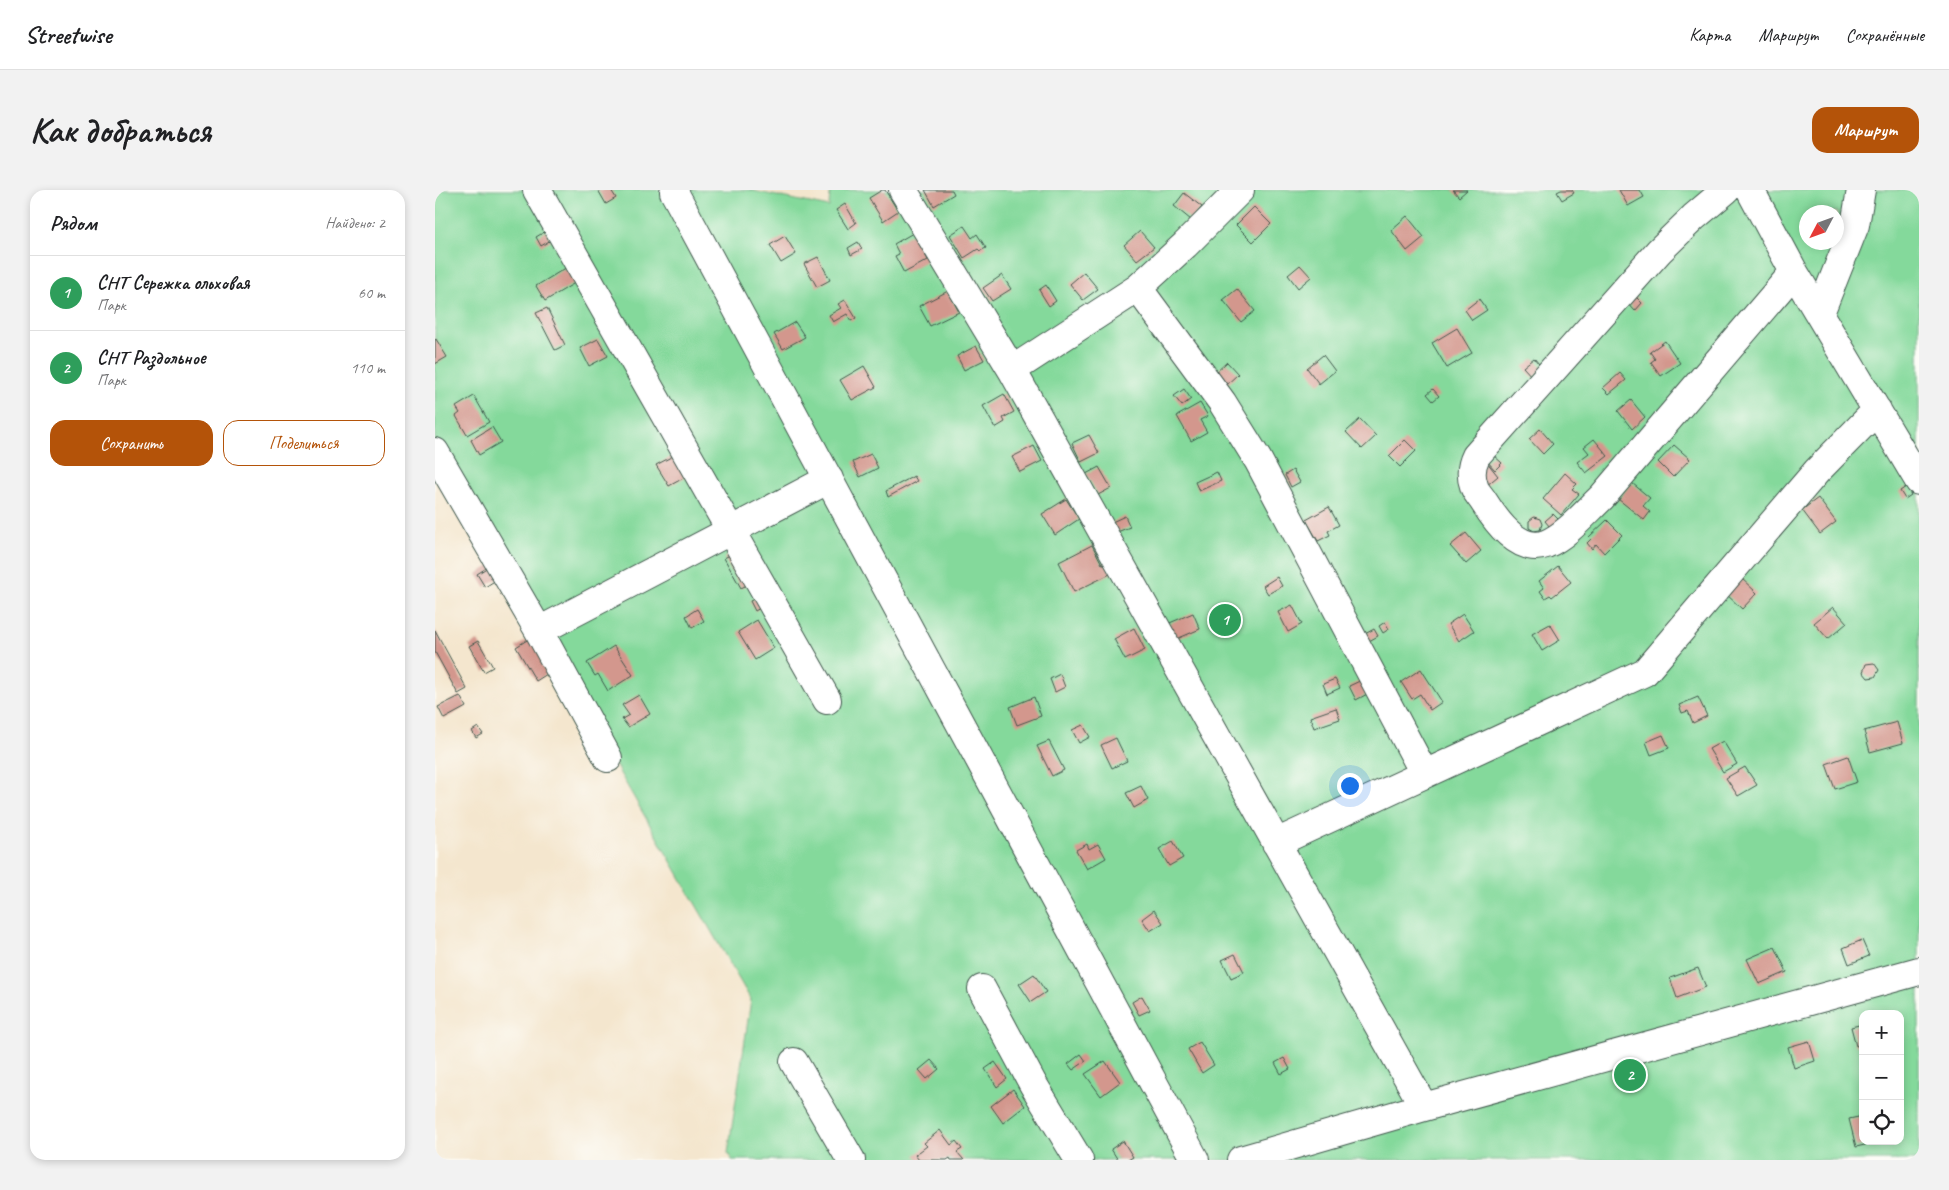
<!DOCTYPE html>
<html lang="ru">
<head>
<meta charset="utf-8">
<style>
  body { margin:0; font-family:Caveat,sans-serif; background:#f2f2f2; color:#202124 }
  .controls { position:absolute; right:15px; bottom:15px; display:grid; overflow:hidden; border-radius:10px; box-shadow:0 2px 8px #0003 }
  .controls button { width:45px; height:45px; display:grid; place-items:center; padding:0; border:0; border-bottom:1px solid #e0e0e0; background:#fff; color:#202124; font:25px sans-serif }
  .compass { position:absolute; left:1364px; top:15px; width:45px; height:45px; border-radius:50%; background:#fff; box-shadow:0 2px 8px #0003; rotate:229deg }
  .you { position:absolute; left:914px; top:595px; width:18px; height:18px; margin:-12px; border:4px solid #fff; border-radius:50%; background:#1a73e8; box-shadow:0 0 0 8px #1a73e833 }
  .badge { display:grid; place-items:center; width:32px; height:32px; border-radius:50%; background:#b45309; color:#fff; font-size:16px; font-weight:700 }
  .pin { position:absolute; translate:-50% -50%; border:2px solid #fff; box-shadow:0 1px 5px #0006 }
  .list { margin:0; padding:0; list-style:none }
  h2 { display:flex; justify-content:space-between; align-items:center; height:65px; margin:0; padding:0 20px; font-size:21px }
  h2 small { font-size:16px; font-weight:400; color:#757577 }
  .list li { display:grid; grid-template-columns:32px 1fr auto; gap:15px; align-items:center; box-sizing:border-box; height:75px; padding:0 20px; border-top:1px solid #e0e0e0 }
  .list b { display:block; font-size:19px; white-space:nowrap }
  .list p { margin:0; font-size:16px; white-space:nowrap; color:#757577 }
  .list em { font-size:16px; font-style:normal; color:#757577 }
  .actions { display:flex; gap:10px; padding:15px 20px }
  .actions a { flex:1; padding:11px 0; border:1px solid #b45309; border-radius:15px; text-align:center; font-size:18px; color:#b45309 }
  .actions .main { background:#b45309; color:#fff }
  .icon { flex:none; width:28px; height:28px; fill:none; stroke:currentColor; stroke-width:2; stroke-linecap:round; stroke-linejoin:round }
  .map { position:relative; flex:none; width:1484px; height:970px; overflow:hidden; border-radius:15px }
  header { display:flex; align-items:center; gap:30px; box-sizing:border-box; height:70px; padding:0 25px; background:#fff; border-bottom:1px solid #e0e0e0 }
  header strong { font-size:24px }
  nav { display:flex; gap:28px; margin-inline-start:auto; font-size:18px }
  .intro { display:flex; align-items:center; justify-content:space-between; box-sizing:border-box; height:120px; padding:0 30px }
  h1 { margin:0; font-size:35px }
  .button { padding:12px 22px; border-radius:15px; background:#b45309; color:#fff; font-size:18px; font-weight:700 }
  main { display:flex; gap:30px; padding:0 30px }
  aside { flex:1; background:#fff; border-radius:15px; box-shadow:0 2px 8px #0003 }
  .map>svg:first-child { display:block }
  .green { fill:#84d99b; stroke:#528b68; fill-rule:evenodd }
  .building { fill:#d3978d }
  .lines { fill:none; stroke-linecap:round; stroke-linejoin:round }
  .minor-casing { stroke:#3f564b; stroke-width:30 }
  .minor { stroke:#fff; stroke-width:28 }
</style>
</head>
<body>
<header>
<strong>Streetwise</strong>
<nav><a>Карта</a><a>Маршрут</a><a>Сохранённые</a></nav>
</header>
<div class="intro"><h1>Как добраться</h1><a class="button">Маршрут</a></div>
<main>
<aside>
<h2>Рядом<small>Найдено: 2</small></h2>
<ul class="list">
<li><span class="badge" style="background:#2e9e5b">1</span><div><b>СНТ Сережка ольховая</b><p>Парк</p></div><em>60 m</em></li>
<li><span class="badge" style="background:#2e9e5b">2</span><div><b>СНТ Раздольное</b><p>Парк</p></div><em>110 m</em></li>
</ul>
<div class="actions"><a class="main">Сохранить</a><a>Поделиться</a></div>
</aside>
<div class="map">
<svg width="1484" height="970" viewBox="0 0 1484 970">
  <rect width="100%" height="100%" fill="#fdfcf7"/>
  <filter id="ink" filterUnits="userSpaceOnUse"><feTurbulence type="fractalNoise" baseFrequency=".02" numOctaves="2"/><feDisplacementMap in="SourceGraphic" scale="10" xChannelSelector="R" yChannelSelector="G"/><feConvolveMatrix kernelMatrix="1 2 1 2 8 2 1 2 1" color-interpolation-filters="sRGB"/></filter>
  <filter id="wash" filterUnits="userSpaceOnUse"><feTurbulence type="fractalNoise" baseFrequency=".0096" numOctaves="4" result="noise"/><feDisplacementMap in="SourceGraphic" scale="20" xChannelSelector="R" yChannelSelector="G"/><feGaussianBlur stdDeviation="1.12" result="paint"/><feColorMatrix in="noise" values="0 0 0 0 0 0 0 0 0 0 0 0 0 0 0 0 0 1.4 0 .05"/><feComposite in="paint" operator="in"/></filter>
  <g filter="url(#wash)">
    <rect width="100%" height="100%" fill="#f4e6ce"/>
    <path class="green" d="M0 0H314L394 17 395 0H1484V970H297L293 963 316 810 0 263ZM1372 22H1402V52H1372ZM1428 824H1465V951H1428Z"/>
    <g id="blocks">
      <path class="building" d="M163 0H176L181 8 171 14Z
        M447 0H450L463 21 448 31 434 8Z
        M490 0H517L519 4 499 16Z
        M1018 0H1032L1024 7Z
        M1126 0H1137L1139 3 1127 10 1122 2Z
        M1184 0H1205L1209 7 1193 16Z
        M749 3 767 17 756 30 739 16Z
        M410 14 421 33 413 39 401 20Z
        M819 17 836 34 818 52 801 35Z
        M972 26 989 47 972 61 956 40Z
        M529 36 537 48 542 44 551 58 545 61 543 59 529 68 515 45Z
        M111 41 116 50 106 56 101 47Z
        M705 41 719 57 702 70 689 55Z
        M478 43 493 70 469 83 460 66 464 64 459 54Z
        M350 46 361 64 346 73 335 55Z
        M423 52 427 59 416 65 413 58Z
        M383 67 395 90 382 97 369 74Z
        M865 75 876 87 863 98 853 85Z
        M134 76 143 91 110 111 101 96Z
        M649 82 663 99 648 110 635 94Z
        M567 85 576 99 557 111 548 98Z
        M611 95 621 111 614 116 604 100Z
        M802 99 820 121 806 132 788 110Z
        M513 101 524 122 495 136 484 116Z
        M1198 104 1207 113 1200 121 1191 111Z
        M1044 109 1052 120 1037 130 1030 120Z
        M410 110 421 128 416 131 412 124 398 132 394 125 406 118 403 114Z
        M112 118 130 155 120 160 101 123Z
        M360 132 370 147 348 159 339 144Z
        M1022 138 1037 163 1012 178 997 153Z
        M1 149 12 167 0 174V150Z
        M163 149 173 166 154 176 145 158Z
        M1230 151 1245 173 1226 186 1216 172 1220 169 1215 162Z
        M541 156 549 170 529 180 522 166Z
        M888 165 900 181 884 194 872 178Z
        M1099 168 1108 179 1098 188 1088 177Z
        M792 172 803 184 789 197 778 185Z
        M429 176 441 197 417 210 405 190Z
        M1185 183 1191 190 1174 204 1168 198Z
        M749 199 756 209 747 216 739 206Z
        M998 199 1004 206 998 211 992 204Z
        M569 204 579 222 568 228 570 232 560 238 548 216Z
        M39 206 54 232 32 245 21 226 25 223 21 217Z
        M1196 210 1210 227 1197 239 1183 221Z
        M765 213 773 226 765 230 772 242 756 251 742 226Z
        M925 229 941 246 927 259 911 242Z
        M57 237 66 252 44 265 36 250Z
        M1105 239 1118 254 1108 264 1094 249Z
        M654 245 664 263 646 272 637 253Z
        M1159 249 1173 266 1151 283 1142 272 1154 263 1149 257Z
        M970 250 981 261 965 277 954 266Z
        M1239 255 1255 269 1238 287 1223 272Z
        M599 256 607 271 585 282 577 267Z
        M436 264 443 278 425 287 418 272Z
        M1058 265 1067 273 1060 280 1052 271Z
        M238 266 254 285 234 296 221 275Z
        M1051 271 1063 286 1051 296 1039 282Z
        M664 277 676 298 663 305 651 284Z
        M858 280 865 292 856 297 850 285Z
        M782 282 786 291 764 301 760 292Z
        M1130 283 1142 294 1137 299 1144 304 1126 325 1108 309Z
        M479 286 482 291 453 307 451 301Z
        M1197 293 1215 308 1208 316 1215 322 1209 330 1183 309Z
        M1471 297 1476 305 1470 309 1465 301Z
        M1383 308 1401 332 1385 344 1367 320Z
        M631 309 644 329 620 345 607 324Z
        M894 317 904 335 893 341 895 345 883 351 871 330Z
        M1118 324 1128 334 1119 342 1110 331Z
        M690 326 695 337 682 342 677 332Z
        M1099 327 1105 329 1107 334 1105 340 1099 341 1094 338V331Z
        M1172 330 1187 345 1169 363 1161 354 1157 359 1152 353 1156 349 1154 347Z
        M1031 343 1046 361 1031 374 1015 356Z
        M657 355 667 374 671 372 677 383 639 402 624 372Z
        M299 363 316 393 306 398 289 368Z
        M61 372 69 385 50 397 42 384Z
        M1123 376 1136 392 1117 407 1115 405 1110 408 1105 401 1109 398 1104 391Z
        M842 387 847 396 833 404 828 396Z
        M1305 387 1322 403 1307 419 1290 403Z
        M325 406 330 415 320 421 315 411Z
        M857 415 867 434 853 442 843 422Z
        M1398 417 1412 433 1393 449 1379 433Z
        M262 419 269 431 257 438 251 426Z
        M758 423 765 439 737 451 730 435Z
        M1028 424 1039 441 1024 451 1013 434Z
        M322 430 339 458 320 470 303 442Z
        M950 432 954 439 948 443 944 436Z
        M1115 434 1125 450 1107 461 1097 444Z
        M699 438 710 460 690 470 679 449Z
        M939 439 943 446 934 451 930 444Z
        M0 440 32 499 23 504 0 462Z
        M100 445 120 479 101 491 81 457Z
        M43 451 58 477 49 482 34 456Z
        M179 456 198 485 173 501 163 484 160 486 152 473Z
        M1439 473 1444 480 1440 487 1433 488 1428 482 1431 474Z
        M986 479 1007 512 995 520 985 504 977 509 966 492Z
        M625 484 630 497 620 502 615 489Z
        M900 489 905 498 892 504 888 494Z
        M929 489 936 502 921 510 914 496Z
        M204 505 215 524 193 537 187 529 194 525 187 515Z
        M25 506 31 517 9 529 3 517Z
        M599 507 606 526 582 535 575 517Z
        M1263 507 1272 526 1258 533 1253 521 1247 523 1244 515Z
        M901 518 905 529 879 538 875 527Z
        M1462 532 1468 553 1435 562 1429 541Z
        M648 535 655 547 644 553 637 540Z
        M43 537 48 544 41 548 37 541Z
        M1228 545 1234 558 1216 565 1211 552Z
        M681 548 692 571 677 578 666 555Z
        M614 551 629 580 617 586 602 556Z
        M1288 551 1302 574 1288 582 1274 559Z
        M1413 566 1422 592 1400 599 1391 574Z
        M1310 577 1322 595 1303 606 1291 588Z
        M706 596 713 610 699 618 691 603Z
        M738 651 748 668 734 676 724 659Z
        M652 654 654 659 663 654 671 668 652 679 641 660Z
        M719 720 728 733 715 741 707 729Z
        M1427 750 1434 766 1414 774 1408 758Z
        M1340 757 1352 782 1324 794 1312 769Z
        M800 764 809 782 796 788 787 770Z
        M1263 778 1271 797 1242 808 1235 788Z
        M599 784 611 802 596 812 584 794Z
        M707 806 715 820 704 825 697 812Z
        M1428 834V854L1421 856 1416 837Z
        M1374 851 1380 871 1359 878 1353 857Z
        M765 852 779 875 767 883 753 859Z
        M646 864 651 871 638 880 633 874Z
        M849 868 855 879 846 884 840 873Z
        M496 870 504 879 492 889 484 880Z
        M670 871 685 892 666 906 650 884Z
        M560 872 572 889 562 897 550 879Z
        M578 899 590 916 568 933 556 916Z
        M1428 926V951L1443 952 1421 957 1414 929Z
        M505 940 516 955 521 951 527 959 522 962 529 970H516L515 968 512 970H484L480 965 492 956 489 953Z
        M688 951 698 967 693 970H683L676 959Z"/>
    </g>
  </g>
  <g filter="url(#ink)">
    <use href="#blocks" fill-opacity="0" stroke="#3f564b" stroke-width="1"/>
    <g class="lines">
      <g class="minor-casing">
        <path id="minor" d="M102 0 392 510
          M468 0 577 180 989 917
          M1291 0 1259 27 1224 61 1041 266C1036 276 1035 285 1039 296 1040 301 1046 307 1049 312 1061 331 1084 364 1111 354 1131 346 1151 322 1167 307L1359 82
          M1315 0 1359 82 1484 291
          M239 2 760 970
          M703 98 787 212 823 270 989 583
          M1385 123 1420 35 1426 0
          M577 180 703 98 750 55 805 0
          M0 262 104 441 173 568
          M104 441 394 289
          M841 653 1210 482 1382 281 1442 220
          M547 799 598 894 644 970
          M359 872 416 970
          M806 970 989 917 1484 781"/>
      </g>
      <use href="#minor" class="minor"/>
    </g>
  </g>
</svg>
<div class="controls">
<button>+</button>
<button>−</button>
<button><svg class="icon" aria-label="locate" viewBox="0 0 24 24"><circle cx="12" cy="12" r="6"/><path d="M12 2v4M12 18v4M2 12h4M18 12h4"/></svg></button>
</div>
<svg class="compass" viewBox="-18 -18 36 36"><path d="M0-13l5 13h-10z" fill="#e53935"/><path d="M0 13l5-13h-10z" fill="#757577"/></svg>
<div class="you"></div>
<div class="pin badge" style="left:790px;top:430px;background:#2e9e5b">1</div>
<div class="pin badge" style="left:1195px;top:885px;background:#2e9e5b">2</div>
</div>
</main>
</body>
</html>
